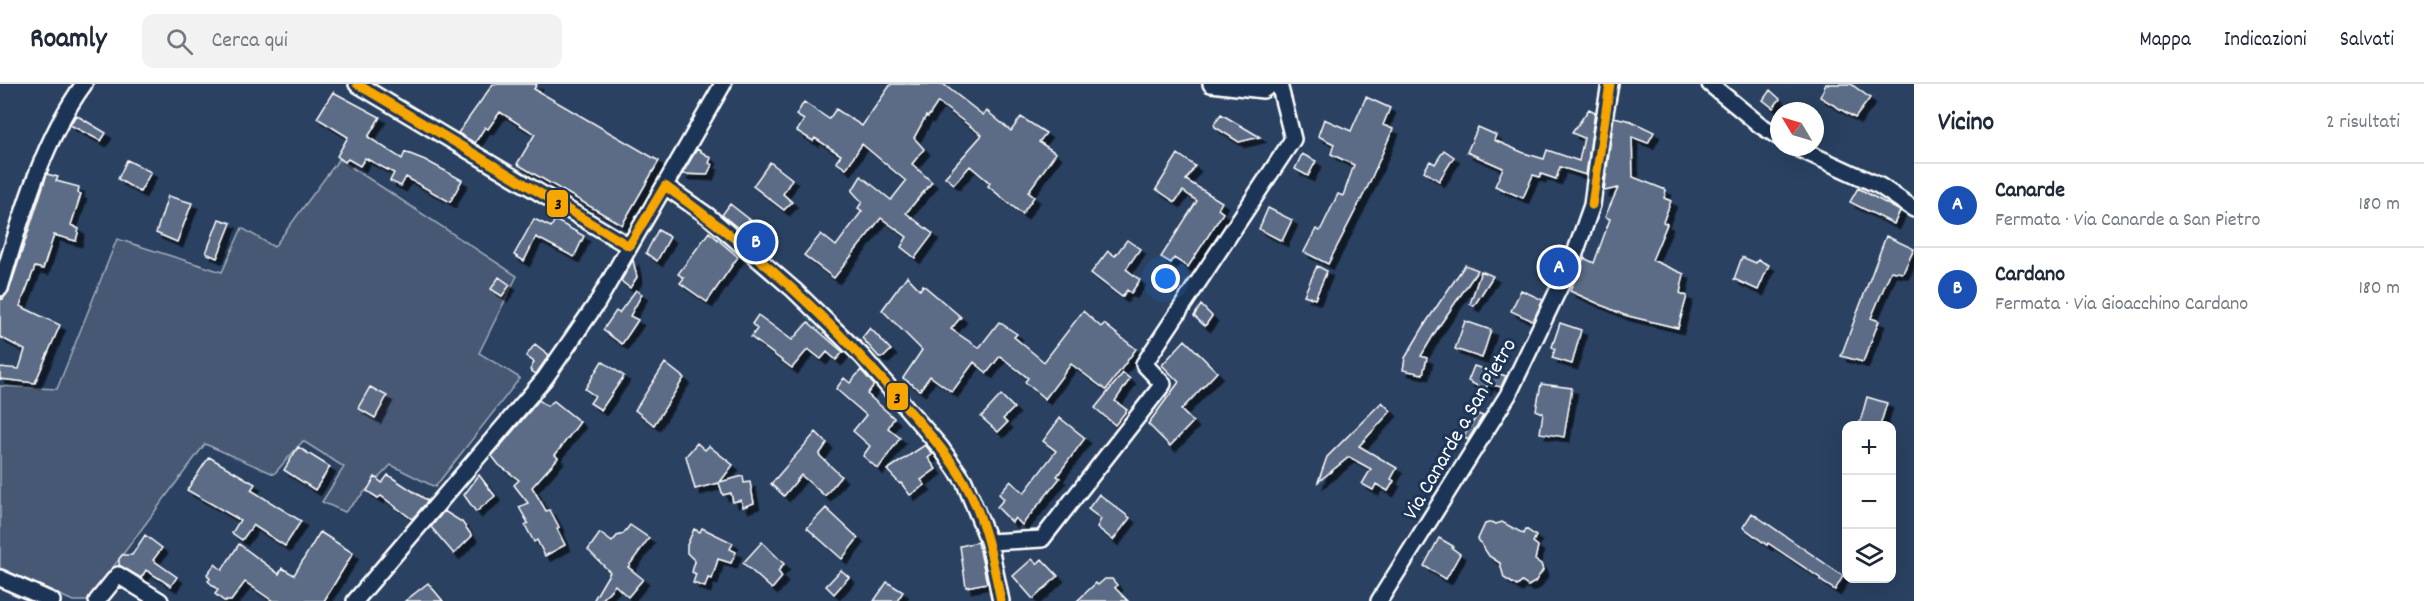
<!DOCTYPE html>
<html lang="it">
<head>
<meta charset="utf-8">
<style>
  body { margin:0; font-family:Dekko,sans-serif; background:#f2f2f3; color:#1f2937 }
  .controls { position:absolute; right:18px; bottom:18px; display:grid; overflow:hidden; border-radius:12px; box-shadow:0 6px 24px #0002 }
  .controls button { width:54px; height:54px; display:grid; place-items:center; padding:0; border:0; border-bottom:2px solid #e0e1e3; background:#fff; color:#1f2937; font:30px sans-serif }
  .compass { position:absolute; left:1770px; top:18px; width:54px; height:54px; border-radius:50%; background:#fff; box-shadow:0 6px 24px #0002; rotate:308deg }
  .you { position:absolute; left:1166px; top:195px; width:21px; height:21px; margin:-15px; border:4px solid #fff; border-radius:50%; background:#1a73e8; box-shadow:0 0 0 9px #1a73e833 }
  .badge { display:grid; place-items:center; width:39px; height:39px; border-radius:50%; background:#111827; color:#fff; font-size:20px; font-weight:700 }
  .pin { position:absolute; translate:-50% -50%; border:3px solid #fff; box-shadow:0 2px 6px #0006 }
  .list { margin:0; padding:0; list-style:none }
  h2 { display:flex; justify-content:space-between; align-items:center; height:78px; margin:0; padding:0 24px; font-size:26px }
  h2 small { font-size:20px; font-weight:400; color:#747a83 }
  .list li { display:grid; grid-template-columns:39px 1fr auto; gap:18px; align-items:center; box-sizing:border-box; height:84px; padding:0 24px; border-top:2px solid #e0e1e3 }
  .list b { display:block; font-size:22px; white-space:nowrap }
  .list p { margin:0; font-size:20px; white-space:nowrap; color:#747a83 }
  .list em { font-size:20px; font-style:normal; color:#747a83 }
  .icon { flex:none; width:33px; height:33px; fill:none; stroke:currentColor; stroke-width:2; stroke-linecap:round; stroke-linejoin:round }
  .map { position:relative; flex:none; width:1914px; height:517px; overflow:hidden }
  header { display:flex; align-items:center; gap:36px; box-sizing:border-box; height:84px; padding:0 30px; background:#fff; border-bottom:2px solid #e0e1e3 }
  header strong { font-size:28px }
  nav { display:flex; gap:33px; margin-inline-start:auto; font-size:21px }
  .search { width:420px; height:54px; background:#f2f2f3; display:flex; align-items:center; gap:15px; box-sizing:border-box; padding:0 21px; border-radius:12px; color:#747a83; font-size:22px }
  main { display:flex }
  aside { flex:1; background:#fff }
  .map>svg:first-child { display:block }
  .green { fill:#465975; stroke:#a2acba; stroke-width:1.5 }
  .building { fill:#5b6c86; stroke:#fff; stroke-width:1.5; filter:url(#shadow) }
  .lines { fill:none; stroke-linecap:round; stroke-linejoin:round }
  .minor-casing { stroke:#fff; stroke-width:20 }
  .minor { stroke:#1d3557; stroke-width:15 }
  .bus-1-casing { stroke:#1d3557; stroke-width:14 }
  .bus-1 { stroke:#f7a600; stroke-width:9 }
  .labels { text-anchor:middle; stroke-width:6; stroke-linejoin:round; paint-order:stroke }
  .street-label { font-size:22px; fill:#fff; stroke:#1d3557 }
  .line-badge { stroke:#1d3557; stroke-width:2 }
  .pale-badge-label { font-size:16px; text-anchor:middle; font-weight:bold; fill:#111 }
</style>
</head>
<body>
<header>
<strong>Roamly</strong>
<div class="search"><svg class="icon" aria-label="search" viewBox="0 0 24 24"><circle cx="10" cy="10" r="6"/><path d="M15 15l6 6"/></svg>Cerca qui</div>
<nav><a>Mappa</a><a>Indicazioni</a><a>Salvati</a></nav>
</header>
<main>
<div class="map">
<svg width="1914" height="517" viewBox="0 0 1914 517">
  <defs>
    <filter id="shadow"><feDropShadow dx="5.5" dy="5.5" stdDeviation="0" flood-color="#0009"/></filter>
  </defs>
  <rect width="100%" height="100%" fill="#2a4161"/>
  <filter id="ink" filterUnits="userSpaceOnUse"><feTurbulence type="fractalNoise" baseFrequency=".0167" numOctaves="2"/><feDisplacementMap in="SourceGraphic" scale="12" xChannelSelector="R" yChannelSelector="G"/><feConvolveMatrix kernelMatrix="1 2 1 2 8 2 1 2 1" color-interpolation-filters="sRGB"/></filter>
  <g filter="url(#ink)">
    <path class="green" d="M339 75 517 192 479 269 520 294 435 403 391 381 345 428 322 418 344 383 303 357 274 390 205 360 88 517H73L0 484V302L57 305 117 155 222 188 242 144 274 163Z"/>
    <path class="building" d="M493 0H537L534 5 659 77 622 141 517 80 535 50 500 28 488 45 485 43 475 59 458 49Z
      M891 0H943L983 31 987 27 1011 47 1021 33 1046 49 1039 58 1056 69 1028 108 1034 113 1022 130 988 102 990 99 970 82 954 100 945 93 982 51 938 18 928 33 926 32 914 54 924 65 912 80 932 98 906 129 933 150 915 174 901 163 907 153 881 134 834 194 804 171 821 150 836 162 862 127 858 124 862 118 852 107 861 92 891 116 906 97 862 60 846 85 836 78 841 71 815 54 813 57 797 47 804 36 796 31 804 18 829 35 836 25 862 42Z
      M1826 0H1851L1870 14 1855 34 1820 13Z
      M1770 6 1780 15 1773 24 1763 16Z
      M333 8 380 33 368 53 402 75 405 68 425 76 462 96 450 118 406 93 401 102 390 97 394 89 365 74 360 82 348 75 345 78 337 72 348 53 317 34Z
      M1366 13 1390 24 1383 41 1393 45 1368 102 1328 180 1304 168 1316 145 1320 147 1338 110 1343 112 1354 81 1331 70 1334 60 1318 52 1324 35 1351 47Z
      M1589 25 1595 28 1586 91 1560 83 1556 95 1541 90 1540 93 1533 91 1523 114 1495 102 1503 84 1467 68 1478 43 1496 51 1494 56 1524 69 1544 75 1547 66 1579 77 1584 54 1572 49Z
      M1221 30 1260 53 1239 58 1215 43 1214 40Z
      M76 31 106 49 101 57 70 41Z
      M1614 33 1631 37 1654 48 1648 59 1632 53 1633 93 1666 106 1664 114 1671 117 1663 138 1667 140 1652 176 1684 190 1680 209 1687 212 1678 244 1624 231 1570 207 1584 174 1594 179 1610 135 1605 133 1618 104 1604 107Z
      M697 65 711 74 709 79 712 81 707 91 682 90Z
      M1444 66 1454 73 1439 97 1424 87 1430 77 1435 80Z
      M1178 70 1195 82 1186 96 1222 118 1218 125 1223 129 1188 183 1174 174 1171 179 1161 173 1197 117 1183 107 1175 118 1156 105Z
      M1302 70 1316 77 1308 92 1295 85Z
      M127 76 151 88 140 108 118 95Z
      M770 78 792 95 783 110 792 118 784 126 753 102Z
      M47 90 58 93 56 97 79 103 78 109 81 110 71 141 79 145 76 157 54 151 43 185 35 183 20 222 60 241 35 299 0 295V283L19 285 25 266 0 253V214L3 215 9 207Z
      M1858 104 1900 127 1894 140 1850 118Z
      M168 112 192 119 177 158 156 149Z
      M730 120 762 145 754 157 722 131Z
      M1268 124 1292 136 1282 157 1259 145Z
      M219 135 231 139 217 174 206 169Z
      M534 135 551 143 555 136 584 152 574 173 536 153 524 177 514 171Z
      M658 146 670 153 657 177 646 169Z
      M709 148 738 173 707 218 680 199 684 194 678 190Z
      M1886 152 1914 165 1903 189 1891 187 1871 234 1879 237 1863 278 1841 272Z
      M1127 156 1140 165 1126 185 1140 196 1131 209 1127 206 1122 213 1091 189 1108 167 1115 172Z
      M1742 173 1756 179 1758 176 1769 181 1758 206 1734 195Z
      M633 176 637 193 630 204 621 197Z
      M1465 181 1478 186 1437 245 1421 272 1427 274 1423 290 1403 286 1405 274 1427 237Z
      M1317 182 1327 187 1315 215 1304 211Z
      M1481 187 1493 192 1474 222 1470 220Z
      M907 192 920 206 923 201 961 233 951 245 979 264 999 238 1017 250 1014 253 1044 278 1083 227 1101 243 1104 240 1136 265 1106 306 1071 280 1045 315 1025 298 1028 294 1000 272 987 289 974 278 952 308 930 292 920 306 903 294 922 266 882 226Z
      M499 193 510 201 502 212 491 205Z
      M636 206 642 210 630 232 638 236 622 260 603 246 616 227 619 229Z
      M1521 206 1543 216 1533 237 1511 227Z
      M1201 221 1212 232 1205 242 1194 232Z
      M758 231 792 256 808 238 843 268 836 276 827 268 821 275 808 265 792 284 751 253 757 245 752 240Z
      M1465 237 1491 246 1482 274 1455 265Z
      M1560 239 1581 246 1572 280 1552 274 1555 265 1552 263Z
      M870 244 891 266 884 273H879L862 254Z
      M1185 256 1217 288 1181 326 1193 338 1170 362 1148 340 1179 298 1162 281Z
      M535 260 549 271 536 290 530 286 534 278 526 272Z
      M602 277 624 292 601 326 590 319 595 312 585 305Z
      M665 279 684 294 654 341 635 326Z
      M1474 282 1506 292 1501 303 1488 300 1485 306 1468 297Z
      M861 286 874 301 867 310 894 334 888 344 900 354 878 385 863 372 870 362 853 347 866 331 836 305 844 294 850 299Z
      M1123 289 1130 295 1115 317 1127 326 1115 341 1095 324Z
      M1541 300 1572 304 1564 353 1540 349 1543 329 1536 326Z
      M370 303 387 312 375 334 358 324Z
      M1001 311 1014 324 1003 335 1007 339 998 348 981 333Z
      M1867 313 1887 319 1880 342H1859Z
      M539 316 547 322 554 317 580 338 555 371 558 374 532 403 546 427 550 426 559 443 557 445 565 461 545 472 537 456 534 458 525 441 528 439 519 423 528 419 514 401 519 396 499 381 492 372Z
      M1382 318 1391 327 1359 362 1397 384 1391 395 1394 397 1388 407 1376 400 1373 406 1362 400 1371 385 1349 373 1318 398 1327 373Z
      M1478 330 1483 332 1468 356 1463 353Z
      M1060 334 1085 354 1057 392 1060 394 1022 441 1015 434 1012 438 997 423 1004 415 999 410 1010 397 1024 409 1056 367 1043 357Z
      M816 348 827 359 819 371 841 392 825 412 801 391 784 412 771 400Z
      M697 359 705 366 709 362 733 381 720 398 743 392 744 399 750 398 754 419 743 423 741 416 733 418 731 409 723 411 719 399 695 405 686 372Z
      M925 361 933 370 928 374 936 385 921 396 925 401 910 411 901 399 900 400 887 386Z
      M298 363 330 383 315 406 284 386Z
      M209 373 255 400 251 406 301 437 285 462 253 441 242 456 232 449 240 436 187 406Z
      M388 391 428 417 412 435 381 412 378 414 367 407 375 393 382 399Z
      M479 391 495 412 476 428 464 411Z
      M1099 410 1130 434 1113 456 1097 443 1101 435 1088 425Z
      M826 424 858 454 842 475 807 444Z
      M444 427 462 438 472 452 454 470 431 443Z
      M1752 429 1843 492 1835 506 1820 496V494L1768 459 1767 461 1743 443Z
      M1492 438 1496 440 1502 438 1524 450 1526 445 1536 452 1533 458 1538 462 1535 476 1541 480 1543 486 1535 498 1528 502 1522 498 1517 502 1504 494 1500 479 1489 472 1478 455 1485 440Z
      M630 441 649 454 628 483 643 495 628 513 615 501 601 517H593L610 488 588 466 600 449 612 458 617 452 623 450Z
      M702 444 733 459 730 465 736 468 731 479 718 475 712 495 708 494 705 503 693 499 696 490 692 488 695 477 687 469V461L694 445 700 448Z
      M320 448 353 469 324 517H273L245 498 231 517H224L215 510 218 506 208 497 210 495 207 490 215 480 222 486 239 460 279 490 282 484 294 491Z
      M145 451 162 464 153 476 177 493 171 502 146 486 141 494 119 481V475L122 471H132Z
      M1439 454 1453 462 1452 464 1460 470 1446 495 1424 482Z
      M762 458 784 480 778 487 782 493 772 505 743 479Z
      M978 458 987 499 966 503 960 462Z
      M1032 475 1037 480 1042 475 1058 492 1033 515 1013 492Z
      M841 486 849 493 834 510 826 502Z
      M1105 495H1112L1117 501 1115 504 1128 517H1077L1096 499 1098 501Z
      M887 498 903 508 897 517H874Z
      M428 499 443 517H405Z"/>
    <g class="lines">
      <g class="minor-casing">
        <path id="minor" d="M357 0 629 162
          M1211 0 1263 6 1272 0
          M1710 0 1760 41 1779 53
          M1795 63 1880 102 1914 125
          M665 102 708 132 794 206 862 272 941 364 964 397 989 458 1001 517
          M0 204C20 137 42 57 84 0
          M989 458 1042 455 1163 300 1144 280 1293 55 1279 0
          M0 494 52 517
          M97 517 118 491 160 517
          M355 517 545 294 597 219 723 0
          M1379 517 1508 311 1573 175 1592 121 1600 58 1610 0"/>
      </g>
      <use href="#minor" class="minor"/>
      <g class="bus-1-casing">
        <path id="bus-1" d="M357 0 629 162 665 102C752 163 831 236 901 317 922 342 946 367 963 396 984 431 993 477 1001 517
          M1592 121 1610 0"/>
      </g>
      <use href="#bus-1" class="bus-1"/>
    </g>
  </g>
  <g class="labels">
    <g class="street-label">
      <text transform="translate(1458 344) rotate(-60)" y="8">Via Canarde a San Pietro</text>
    </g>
  </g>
  <g class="line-badge">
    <rect x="546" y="105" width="23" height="29" rx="6" fill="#f7a600"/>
    <rect x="886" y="298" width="23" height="29" rx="6" fill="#f7a600"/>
  </g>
  <g class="pale-badge-label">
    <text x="558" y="125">3</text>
    <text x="897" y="319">3</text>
  </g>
</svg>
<div class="controls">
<button>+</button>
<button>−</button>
<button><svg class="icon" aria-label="layers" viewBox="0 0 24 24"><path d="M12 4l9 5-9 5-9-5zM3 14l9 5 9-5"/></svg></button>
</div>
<svg class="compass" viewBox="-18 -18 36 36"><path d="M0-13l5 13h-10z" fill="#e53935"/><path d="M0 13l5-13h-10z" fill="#747a83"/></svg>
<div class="you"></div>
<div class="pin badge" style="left:1559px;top:183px;background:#1a4fb4">A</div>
<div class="pin badge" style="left:756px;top:158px;background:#1a4fb4">B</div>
</div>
<aside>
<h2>Vicino<small>2 risultati</small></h2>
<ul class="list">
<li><span class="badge" style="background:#1a4fb4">A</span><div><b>Canarde</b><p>Fermata · Via Canarde a San Pietro</p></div><em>180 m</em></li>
<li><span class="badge" style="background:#1a4fb4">B</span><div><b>Cardano</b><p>Fermata · Via Gioacchino Cardano</p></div><em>180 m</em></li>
</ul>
</aside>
</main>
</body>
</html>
